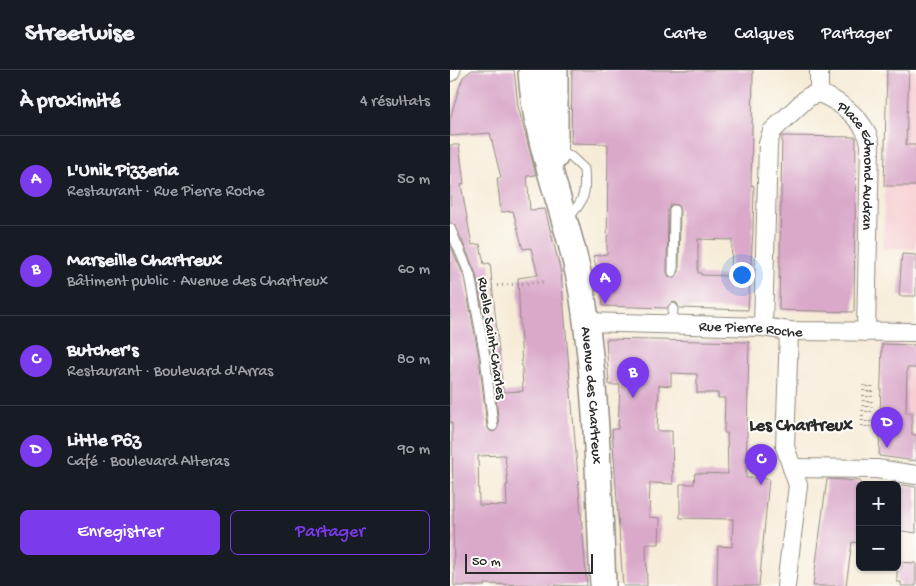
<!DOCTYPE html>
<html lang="fr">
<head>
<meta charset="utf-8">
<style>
  body { margin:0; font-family:"Gochi Hand",sans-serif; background:#242831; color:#f1f3f6 }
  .controls { position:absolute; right:15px; bottom:15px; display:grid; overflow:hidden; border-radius:8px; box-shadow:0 1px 4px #0004 }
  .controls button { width:45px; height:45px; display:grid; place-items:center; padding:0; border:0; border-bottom:1px solid #363941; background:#171b24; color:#f1f3f6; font:25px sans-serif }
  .scale { position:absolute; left:15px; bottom:12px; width:128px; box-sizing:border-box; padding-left:5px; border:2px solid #2b2b2b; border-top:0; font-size:14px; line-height:18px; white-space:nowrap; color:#2b2b2b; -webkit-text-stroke:4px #fdfcf7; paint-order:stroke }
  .you { position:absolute; left:291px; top:204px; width:18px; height:18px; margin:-12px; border:4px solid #fff; border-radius:50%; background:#1a73e8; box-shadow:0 0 0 8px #1a73e833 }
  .badge { display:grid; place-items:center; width:32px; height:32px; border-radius:50%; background:#7c3aed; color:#fff; font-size:16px; font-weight:700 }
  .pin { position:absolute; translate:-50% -41px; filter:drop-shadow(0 1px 2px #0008) }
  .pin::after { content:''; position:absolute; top:26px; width:18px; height:15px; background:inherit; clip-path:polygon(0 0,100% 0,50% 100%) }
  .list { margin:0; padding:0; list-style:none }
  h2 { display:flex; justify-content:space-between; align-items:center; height:65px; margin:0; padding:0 20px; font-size:21px }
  h2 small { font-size:16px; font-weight:400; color:#9ea1a6 }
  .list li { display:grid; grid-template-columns:32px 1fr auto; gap:15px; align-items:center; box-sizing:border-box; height:90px; padding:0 20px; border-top:1px solid #363941 }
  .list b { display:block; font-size:19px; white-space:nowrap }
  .list p { margin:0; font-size:16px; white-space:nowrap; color:#9ea1a6 }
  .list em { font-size:16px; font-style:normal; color:#9ea1a6 }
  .actions { display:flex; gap:10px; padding:15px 20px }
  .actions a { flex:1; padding:11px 0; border:1px solid #7c3aed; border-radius:8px; text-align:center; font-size:18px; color:#7c3aed }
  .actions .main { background:#7c3aed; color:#fff }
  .map { position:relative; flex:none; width:466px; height:516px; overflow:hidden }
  header { display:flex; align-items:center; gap:30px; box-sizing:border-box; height:70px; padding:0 25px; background:#171b24; border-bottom:1px solid #363941 }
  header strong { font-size:24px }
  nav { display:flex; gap:28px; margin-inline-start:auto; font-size:18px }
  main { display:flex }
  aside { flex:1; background:#171b24 }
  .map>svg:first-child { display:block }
  .built { fill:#f7cfd3 }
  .building { fill:#daa9ca; fill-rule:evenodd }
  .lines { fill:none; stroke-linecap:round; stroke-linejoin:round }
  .lane-casing { stroke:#908b81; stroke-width:11 }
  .street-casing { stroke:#908b81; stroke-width:20 }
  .secondary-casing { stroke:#908b81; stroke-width:28 }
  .path { stroke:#908b81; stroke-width:3; stroke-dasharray:1 4; stroke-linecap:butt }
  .lane { stroke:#fff; stroke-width:9 }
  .street { stroke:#fff; stroke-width:18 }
  .secondary { stroke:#fff; stroke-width:25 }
  .labels { text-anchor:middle; stroke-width:4; stroke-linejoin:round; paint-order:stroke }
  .street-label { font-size:15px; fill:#2b2b2b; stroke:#fdfcf7 }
  .quarter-label { font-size:18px; font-weight:bold; fill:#2b2b2b; stroke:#fdfcf7 }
</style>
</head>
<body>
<header>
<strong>Streetwise</strong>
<nav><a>Carte</a><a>Calques</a><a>Partager</a></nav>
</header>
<main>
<aside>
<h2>À proximité<small>4 résultats</small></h2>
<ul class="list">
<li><span class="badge">A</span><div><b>L'Unik Pizzeria</b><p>Restaurant · Rue Pierre Roche</p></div><em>50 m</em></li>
<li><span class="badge">B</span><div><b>Marseille Chartreux</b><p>Bâtiment public · Avenue des Chartreux</p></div><em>60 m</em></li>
<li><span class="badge">C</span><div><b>Butcher's</b><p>Restaurant · Boulevard d'Arras</p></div><em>80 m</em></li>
<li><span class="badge">D</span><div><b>Little Pôz</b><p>Café · Boulevard Alteras</p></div><em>90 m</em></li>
</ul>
<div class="actions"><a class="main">Enregistrer</a><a>Partager</a></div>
</aside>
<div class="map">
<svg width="466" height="516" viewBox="0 0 466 516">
  <rect width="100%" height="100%" fill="#fdfcf7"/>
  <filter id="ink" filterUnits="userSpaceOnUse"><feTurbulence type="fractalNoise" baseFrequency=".02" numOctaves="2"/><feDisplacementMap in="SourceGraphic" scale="10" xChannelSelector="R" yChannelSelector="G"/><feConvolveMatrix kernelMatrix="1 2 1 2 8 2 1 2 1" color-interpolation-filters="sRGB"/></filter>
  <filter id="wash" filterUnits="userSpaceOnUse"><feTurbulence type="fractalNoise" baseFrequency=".0096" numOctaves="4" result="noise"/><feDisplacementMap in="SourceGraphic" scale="20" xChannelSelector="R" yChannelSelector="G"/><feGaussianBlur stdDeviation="1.12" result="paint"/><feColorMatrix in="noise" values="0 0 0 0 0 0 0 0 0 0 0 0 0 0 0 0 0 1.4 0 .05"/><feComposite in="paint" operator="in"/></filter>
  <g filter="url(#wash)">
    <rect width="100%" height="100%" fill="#f6ebd7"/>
    <path class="built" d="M438 0H466V179L433 178Z
      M432 274 466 275V343L430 342Z"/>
    <g id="blocks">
      <path class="building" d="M22 0H64L68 36 86 105 77 106 80 140 95 139 111 202 137 516 35 514V516H4L2 353H0V174L14 207 29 287 37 357 40 361 44 362 49 355 41 285 26 204 6 156 0 152V75H9L14 114 11 115 22 175 30 174 34 194 40 193 53 322 73 321 68 208 88 205 81 178 73 179 63 141 51 142 47 108H51L40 63 0 66V49L7 25 13 7ZM55 385 58 415H56L57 436 29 435 28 386Z
        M122 0H303L301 115 304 116 303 160 298 240 229 238 227 233 223 232 217 238 153 236 151 213 143 186 157 184 158 74 121 73ZM221 134 228 135 230 140 229 202 223 208 219 207 217 202 218 140ZM248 169 282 170 281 206 251 205V203H248Z
        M437 0H459L456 75H466V116H434Z
        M332 66 406 67 404 242 329 240Z
        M452 184 466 185V226H449Z
        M156 269 299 272 296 408 319 409 309 516H267L268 476 282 477 283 449 230 448V414H244L245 403 278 404 277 363H274L275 328H268V323H247V304L221 303V316L209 315 207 361H222L223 414 200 413 199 447 210 448 209 474H196L197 516H173L162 359H168L170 315H159Z
        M432 274 466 275V298H457L456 343H462V364L466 365V391L429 386Z
        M377 409 410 411V473L402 472 396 516H363Z
        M447 414 466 417V463L447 460Z
        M447 492 466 493V516H451V512H447Z"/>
    </g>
  </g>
  <g filter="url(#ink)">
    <use href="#blocks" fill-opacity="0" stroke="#908b81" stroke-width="1"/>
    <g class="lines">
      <g class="lane-casing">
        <path id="lane" d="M107 80 121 87 134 99C136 122 135 132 117 148
          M0 158 20 205 35 286 43 356
          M223 202 224 140
          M222 254 223 238"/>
      </g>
      <g class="street-casing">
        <g id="street">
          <path d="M0 2 1 0"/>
          <path d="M369 23V0"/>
          <path id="s1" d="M135 252 313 257 339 261 466 262"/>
          <path id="s2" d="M313 257 318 74 322 61 358 27 369 23C391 32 415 50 420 73L416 262"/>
          <path d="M342 398 427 399 466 405"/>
          <path d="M336 516 348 415 335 377 339 261"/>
        </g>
      </g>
      <g class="secondary-casing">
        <g id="secondary">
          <path id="s3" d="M81 0C85 79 121 151 133 229 147 323 149 421 153 516"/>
          <path d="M105 0V87"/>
        </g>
      </g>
      <path class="path" d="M42 216 93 212
        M412 356 414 315
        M416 357 418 315
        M420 357 422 315"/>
      <use href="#lane" class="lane"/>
      <use href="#street" class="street"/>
      <use href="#secondary" class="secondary"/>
    </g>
  </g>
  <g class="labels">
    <g class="street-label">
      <text dy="5" stroke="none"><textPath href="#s2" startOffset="350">Place Edmond Audran</textPath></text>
      <text dy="5" stroke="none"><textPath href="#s1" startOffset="166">Rue Pierre Roche</textPath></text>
      <text transform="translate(43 268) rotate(81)" y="5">Ruelle Saint-Charles</text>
      <text dy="5" stroke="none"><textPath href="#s3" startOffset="332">Avenue des Chartreux</textPath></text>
    </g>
    <g class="quarter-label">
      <text x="351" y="360">Les Chartreux</text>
    </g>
  </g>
</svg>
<div class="controls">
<button>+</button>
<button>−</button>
</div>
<div class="scale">50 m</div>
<div class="you"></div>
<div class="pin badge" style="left:155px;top:234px">A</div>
<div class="pin badge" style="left:183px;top:328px">B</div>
<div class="pin badge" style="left:311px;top:415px">C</div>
<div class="pin badge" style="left:437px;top:378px">D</div>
</div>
</main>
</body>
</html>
